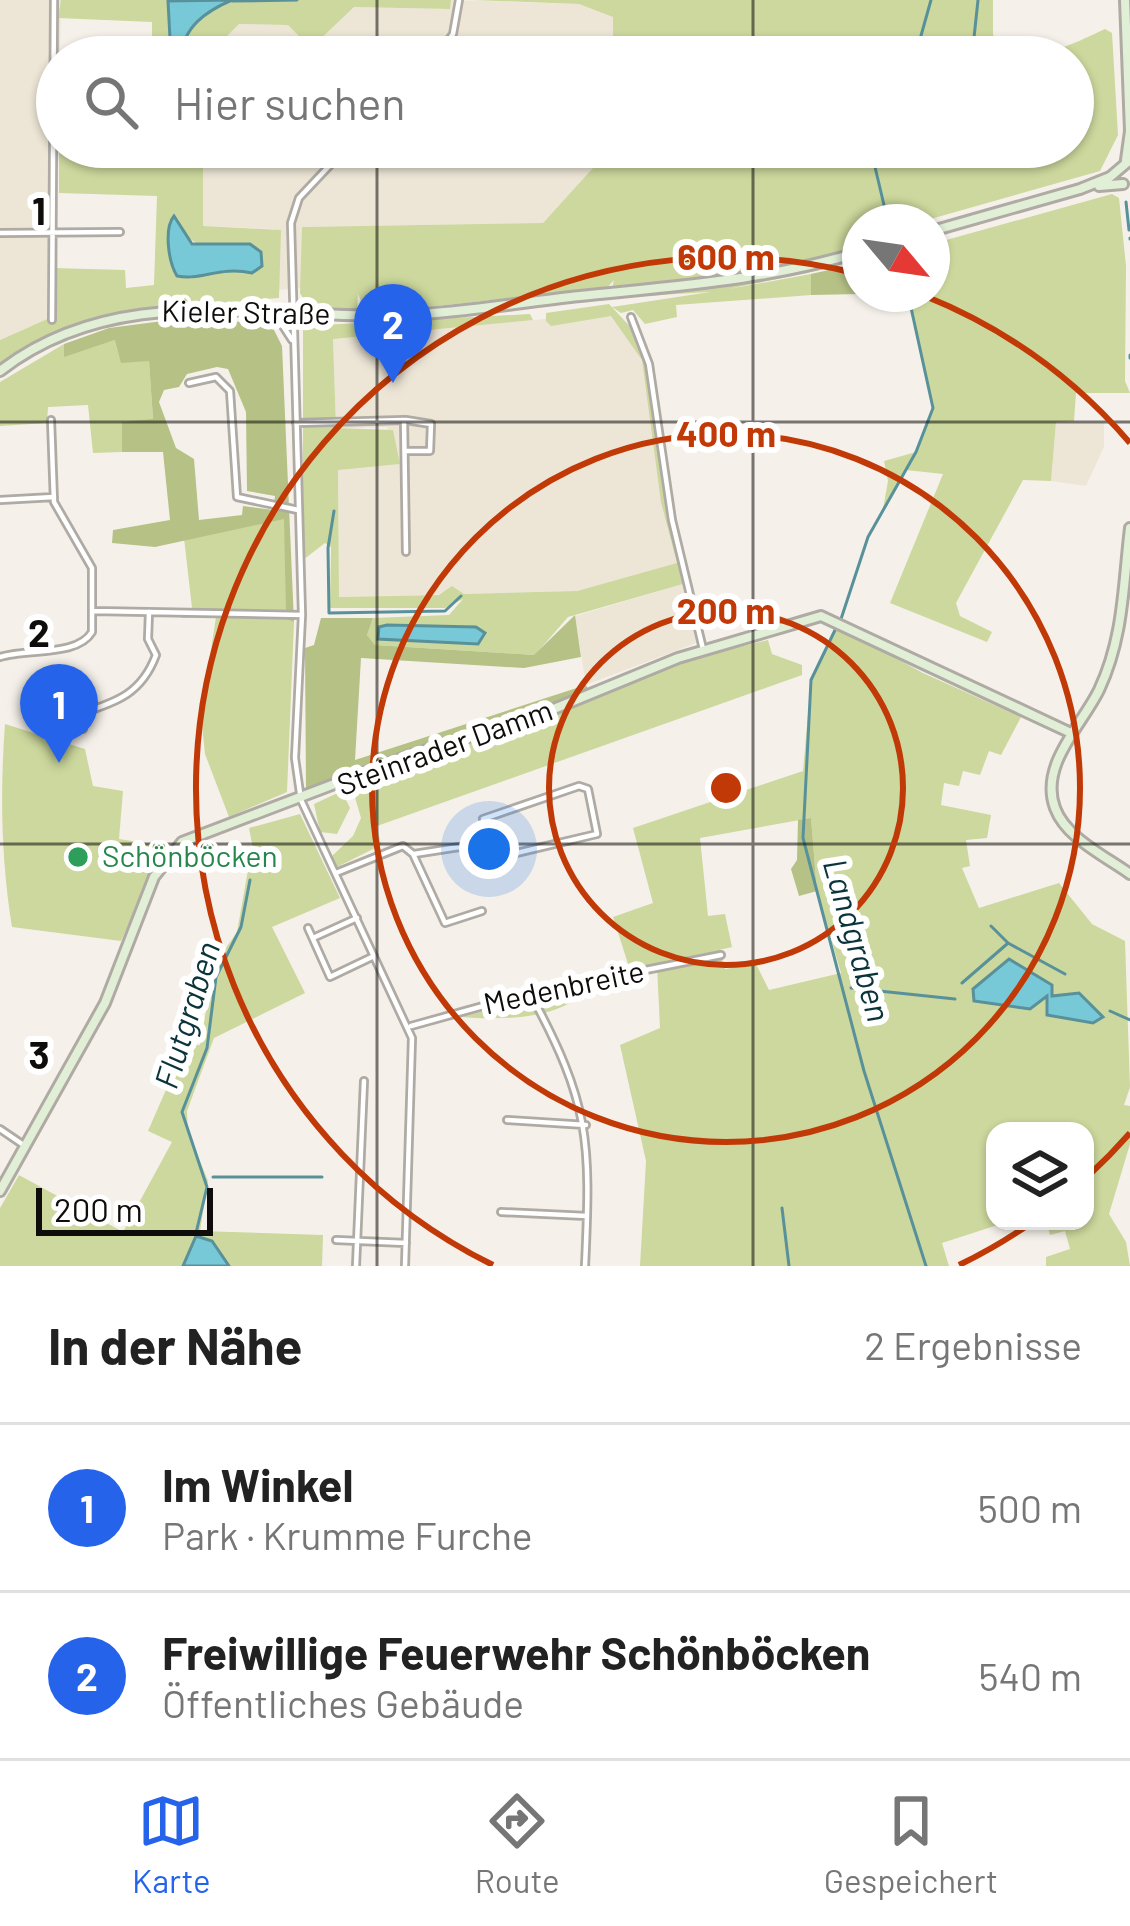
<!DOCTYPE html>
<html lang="de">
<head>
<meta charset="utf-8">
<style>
  body { margin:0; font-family:Barlow,sans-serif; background:#f6f6f6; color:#222 }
  .controls { position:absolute; right:36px; bottom:36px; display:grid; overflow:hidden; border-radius:24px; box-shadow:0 3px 9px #0004 }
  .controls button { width:108px; height:108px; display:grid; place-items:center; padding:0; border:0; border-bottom:3px solid #e0e0e0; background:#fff; color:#222; font:60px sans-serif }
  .compass { position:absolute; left:842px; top:204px; width:108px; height:108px; border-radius:50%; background:#fff; box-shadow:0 3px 9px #0004; rotate:119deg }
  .scale { position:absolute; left:36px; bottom:30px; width:177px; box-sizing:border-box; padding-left:12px; border:6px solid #0f0d0b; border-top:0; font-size:33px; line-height:42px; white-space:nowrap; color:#0f0d0b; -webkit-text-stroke:9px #fff; paint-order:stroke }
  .you { position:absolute; left:489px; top:849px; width:42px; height:42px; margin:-30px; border:9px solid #fff; border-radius:50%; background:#1a73e8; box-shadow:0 0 0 18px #1a73e833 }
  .badge { display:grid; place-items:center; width:78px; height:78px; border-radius:50%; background:#2563eb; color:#fff; font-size:39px; font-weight:700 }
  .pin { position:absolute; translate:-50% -99px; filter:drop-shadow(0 3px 6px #0008) }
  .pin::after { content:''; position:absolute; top:63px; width:42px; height:36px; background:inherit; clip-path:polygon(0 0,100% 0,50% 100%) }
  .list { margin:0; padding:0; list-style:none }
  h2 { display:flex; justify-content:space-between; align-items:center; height:156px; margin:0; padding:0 48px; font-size:51px }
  h2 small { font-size:39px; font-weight:400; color:#767676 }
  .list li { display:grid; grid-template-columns:78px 1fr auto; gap:36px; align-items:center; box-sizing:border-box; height:168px; padding:0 48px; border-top:3px solid #e0e0e0 }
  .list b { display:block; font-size:45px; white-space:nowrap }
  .list p { margin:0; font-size:39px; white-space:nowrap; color:#767676 }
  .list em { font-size:39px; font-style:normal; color:#767676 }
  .icon { flex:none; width:66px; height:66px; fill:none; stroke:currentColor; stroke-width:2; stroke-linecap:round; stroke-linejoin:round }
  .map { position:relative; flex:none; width:1130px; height:1266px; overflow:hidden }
  .search { position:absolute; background:#fff; box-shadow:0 3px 9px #0004; left:36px; right:36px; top:36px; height:132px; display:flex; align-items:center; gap:30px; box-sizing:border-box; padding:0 42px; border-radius:66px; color:#767676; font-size:45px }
  .sheet { height:492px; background:#fff }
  nav { display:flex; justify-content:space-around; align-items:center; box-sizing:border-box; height:168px; border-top:3px solid #e0e0e0; background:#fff; font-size:33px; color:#767676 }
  nav a { display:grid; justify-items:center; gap:6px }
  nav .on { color:#2563eb }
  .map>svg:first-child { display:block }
  .built { fill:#ede6d7 }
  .green { fill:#ccd89d; fill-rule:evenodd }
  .forest { fill:#b5c185; fill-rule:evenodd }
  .water { fill:#78c9d8; stroke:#58919a; stroke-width:3 }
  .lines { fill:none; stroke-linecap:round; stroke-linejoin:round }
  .stream { stroke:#58919a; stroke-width:3 }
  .street-casing { stroke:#afaba4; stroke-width:10 }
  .secondary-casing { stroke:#afaba4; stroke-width:14 }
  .street { stroke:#fff; stroke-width:4.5 }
  .secondary { stroke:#e2efd7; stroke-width:8 }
  .grid { fill:none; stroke:#0f0d0b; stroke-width:3; stroke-opacity:0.55 }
  .ring { fill:none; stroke:#c13906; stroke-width:6 }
  .leisure-dot { fill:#2e9e5b; stroke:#fff; stroke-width:4.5 }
  .labels { text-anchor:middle; stroke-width:12; stroke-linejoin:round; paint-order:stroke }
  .street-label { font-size:30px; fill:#0f0d0b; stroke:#fff }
  .leisure-label { font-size:30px; fill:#27864d; stroke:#fff; text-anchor:start }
  .water-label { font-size:33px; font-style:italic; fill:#0b343a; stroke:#fff }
  .grid-label { font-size:39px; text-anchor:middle; font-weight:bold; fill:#0f0d0b; stroke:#fff; stroke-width:12; stroke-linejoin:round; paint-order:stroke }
  .centre { fill:#c13906; stroke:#fff; stroke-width:6 }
  .ring-label { font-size:36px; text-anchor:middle; font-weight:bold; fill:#c13906; stroke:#fff; stroke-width:12; stroke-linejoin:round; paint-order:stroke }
</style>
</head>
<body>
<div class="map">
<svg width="1130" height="1266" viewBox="0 0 1130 1266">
  <rect width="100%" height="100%" fill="#f5f1ea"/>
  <path class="built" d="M0 0H61V8L54 316 0 340Z
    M451 0 579 4 614 17 613 57H206L238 24 288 25 312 47 354 7 449 9Z
    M203 147H612L543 223 302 227 301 288 279 290 274 229 203 226Z
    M610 313 632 336 646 371 678 563 577 591 339 597 338 469 399 464 387 427 336 429 333 338Z
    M1056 422 1104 423V447L1086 486 1051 481Z
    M683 584 696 643 586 685 575 616Z"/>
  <path class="green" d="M61 0H170L171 57H152V22L58 18Z
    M232 0H451L450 9 354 7 311 48 288 25 239 24 206 57H181C184 27 206 11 232 0Z
    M471 0H993V35C1021 72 1073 44 1105 29L1112 33 1118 135 1100 171 920 222H860V249C779 270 696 286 612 288L614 280 607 288 398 310 365 311 358 294 357 311 309 308 300 293 302 227 543 223 612 147H1073V57H613V17L579 4Z
    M59 147H203V226L281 230 279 298 123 311 57 332 0 363V340L54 316 53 268 125 270 126 288 154 285 157 196 59 193ZM177 218C189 255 218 246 250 244L252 273 220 268 190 279 171 264 169 223Z
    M1112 194 1119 198 1126 266 1125 381 1130 393H1076L1074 421 1056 422 1051 481 1023 480 956 603 960 616 992 632 987 642 890 603 943 474 906 470 883 509 888 481 884 461 916 452 933 408 909 294H932V244Z
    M860 255 807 273 723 290 811 274V295L676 305 677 317 645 324 633 310 621 313 612 307 710 292 612 298 747 282Z
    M609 304 638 335 648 369 683 584 568 617 535 655 375 645 367 635 373 618 449 615 463 599 445 608H330L331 547 325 543 303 560V326L530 314 533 320 333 339 336 428 393 430 400 464 338 470 339 597 439 595 452 586 464 594 577 591 677 563 661 502 642 360 611 316 551 326 546 321V313Z
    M115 340 149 360 153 420 122 422V452L93 453 88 405 48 407 47 423 0 426V382L64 344 65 356Z
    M285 518 286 619 294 622 287 792 229 817 205 754 201 715 216 617 181 618V610L192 608 184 538Z
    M837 626 923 673 1021 717 1001 755 989 751 980 775 963 771 959 786 944 783 941 805 991 815 987 838 966 840 970 866 962 868 979 908 1059 883 1092 924 1125 941 1130 1087 1124 1105 1130 1106V1144L1109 1214 1126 1242 1130 1266H1046V1257L1070 1249 1065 1231 1050 1235 1046 1221H1085V1131H995V1221H1010L942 1243 949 1266H640L646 1161 620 1045 660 1028 657 966 630 970 613 917 653 903 633 828 803 771 811 680ZM811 818 817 891 841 973 769 990 756 964 725 969 719 950 732 947 725 914 708 916 700 838Z
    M768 640 772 654 802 665V675L377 826 381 845 337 867 332 856 353 836 361 818 352 787 419 757 692 658Z
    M5 724 85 749 93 786 123 791 119 839 165 846 121 941 12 927C1 859 0 792 5 724Z
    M342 791 350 808 337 834 320 832 314 804Z
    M300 814 340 898 272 927 305 993 214 1038 187 1111 188 1132 208 1181 200 1231 323 1235 322 1266H229L213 1241 196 1236 183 1266H0V1208L19 1175 123 1232 172 1142 148 1131 186 1044 200 1045 214 965 237 932 248 870 256 864 249 828Z
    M592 983C566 1021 503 1020 461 1017Z"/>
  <path class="forest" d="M860 263V294L811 295V274Z
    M186 318 271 324 282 346 294 622 286 619 284 519 155 547 112 543 113 530 170 520 163 452H122V422L153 419 149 361 121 363 115 340 64 357V344L109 328ZM217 367 228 369 246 412 247 491 275 496 273 510 243 506 242 515 199 520 194 459 176 448 159 402 164 390 179 387 187 374Z
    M575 615 581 657 524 668 361 658 355 760 586 685 589 691 306 789 305 648 314 645 321 618H373L367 635 375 645 534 655Z
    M811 818 817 891 799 896 791 869 797 860 798 820Z"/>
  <path class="water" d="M232 0C206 11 183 27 181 57H171L168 1Z
    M174 216 192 244H250L261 252 262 266 252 273C219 266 201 281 177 276 168 261 164 228 174 216Z
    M387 625 476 627 485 633 478 644 378 639 379 627Z
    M1009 959 1052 985V996L1079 993 1103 1017 1093 1023 1047 1015V996L1030 1009 974 1001 973 989Z
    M196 1236 212 1241 229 1266H183Z"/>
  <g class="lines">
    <path class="stream" d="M232 1 297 0
      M915 57 931 0
      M978 57 973 47 978 0
      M883 147 875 167 888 222
      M1126 202 1129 230
      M1130 238V239
      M1130 355V358
      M334 511 328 548 329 613 445 611 461 596
      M841 619 868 537 916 452 933 408 908 294
      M837 626 811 680 803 838 864 1071 926 1266
      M991 926 1008 943 1065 974
      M962 983 1007 944
      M851 988 955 999
      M1110 1011 1130 1020
      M213 1177H322
      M782 1208 789 1266
      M196 1233 207 1187 182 1112 207 1048 216 977 241 927 250 880"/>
    <g class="street-casing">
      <path id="street" d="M436 57 453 34 459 0
        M347 147 299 198 291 223 302 615 295 758 301 800 412 1038 405 1266
        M0 233 120 232
        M261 314 281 323 292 340
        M631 317 649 364 672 520 703 649
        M52 320 54 0
        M189 383 216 377 230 391 237 497 298 510
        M406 420 431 424 430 451H407
        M296 423 404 420 406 552
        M0 500 54 497
        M94 611 302 615
        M0 657C27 648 77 657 92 632V568L54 502 51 420
        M83 729 82 713C117 702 142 693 156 655L148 639 149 612
        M579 786 588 789 597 834 491 859 483 819Z
        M414 854 485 843
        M336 873 403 846 413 854 445 923 482 911
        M308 928 330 977 374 956
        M313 938 357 918
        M530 993C590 1104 591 1140 585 1266
        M411 1026 530 993 721 955
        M507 1120 586 1125
        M0 1129 25 1146
        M501 1212 587 1216
        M336 1240 406 1243
        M356 1266 364 1081"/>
    </g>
    <g class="secondary-casing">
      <path id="secondary" d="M1125 0 1130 131 1126 160
        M1099 186 1123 184
        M932 231 1080 189 1110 177 1130 160
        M0 371C120 278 269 321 408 315 466 312 523 302 580 296 676 286 768 280 860 252
        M1130 528C1123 585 1124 637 1099 690 1082 725 1039 765 1055 808 1066 838 1105 856 1130 874
        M0 1191 105 1003 154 877 182 842 408 756 544 713 678 658 821 616 1071 733"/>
    </g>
    <use href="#street" class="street"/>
    <use href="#secondary" class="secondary"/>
  </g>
  <path class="grid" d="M377 0V57M753 0V57M377 147V1266M753 147V1266M0 422H1130M0 844H1130"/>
  <g class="ring">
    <circle cx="726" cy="788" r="177"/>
    <circle cx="726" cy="788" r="354"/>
    <path d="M1130 1133A531 531 0 0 1 1088 1176M1031 1223A531 531 0 0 1 959 1265M493 1265A531 531 0 0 1 859 274M925 296A531 531 0 0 1 1130 443"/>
  </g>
  <circle class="leisure-dot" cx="78" cy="857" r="12"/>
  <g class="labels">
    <g class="street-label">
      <text transform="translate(246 313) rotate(1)" y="10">Kieler Straße</text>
      <text transform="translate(445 748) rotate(-20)" y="10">Steinrader Damm</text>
      <text transform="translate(564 988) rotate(-12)" y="10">Medenbreite</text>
    </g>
    <g class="leisure-label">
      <text x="102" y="867">Schönböcken</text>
    </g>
    <g class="water-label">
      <text transform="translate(857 940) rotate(74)" y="12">Landgraben</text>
      <text transform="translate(187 1015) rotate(-73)" y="12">Flutgraben</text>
    </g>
  </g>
  <g class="grid-label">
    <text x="39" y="225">1</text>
    <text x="39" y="647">2</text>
    <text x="39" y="1069">3</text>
  </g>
  <circle cx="726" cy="788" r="18" class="centre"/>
  <g class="ring-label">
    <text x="726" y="270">600 m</text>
    <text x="726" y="447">400 m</text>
    <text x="726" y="624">200 m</text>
  </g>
</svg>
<div class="controls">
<button><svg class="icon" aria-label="layers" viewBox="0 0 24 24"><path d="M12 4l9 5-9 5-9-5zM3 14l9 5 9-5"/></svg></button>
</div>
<svg class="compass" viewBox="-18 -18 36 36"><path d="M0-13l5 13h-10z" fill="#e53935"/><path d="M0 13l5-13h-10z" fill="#767676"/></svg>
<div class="scale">200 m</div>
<div class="you"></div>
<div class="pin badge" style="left:59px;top:763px">1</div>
<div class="pin badge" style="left:393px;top:383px">2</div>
<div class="search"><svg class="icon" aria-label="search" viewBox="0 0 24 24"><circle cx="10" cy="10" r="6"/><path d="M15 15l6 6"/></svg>Hier suchen</div>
</div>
<section class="sheet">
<h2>In der Nähe<small>2 Ergebnisse</small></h2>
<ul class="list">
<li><span class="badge">1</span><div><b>Im Winkel</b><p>Park · Krumme Furche</p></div><em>500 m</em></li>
<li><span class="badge">2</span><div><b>Freiwillige Feuerwehr Schönböcken</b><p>Öffentliches Gebäude</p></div><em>540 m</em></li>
</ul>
</section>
<nav>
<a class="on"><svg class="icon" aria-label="map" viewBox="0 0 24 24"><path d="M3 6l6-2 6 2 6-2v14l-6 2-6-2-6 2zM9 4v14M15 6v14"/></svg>Karte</a>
<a><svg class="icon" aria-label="directions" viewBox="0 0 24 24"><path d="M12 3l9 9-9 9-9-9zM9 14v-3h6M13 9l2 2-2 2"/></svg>Route</a>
<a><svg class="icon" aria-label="saved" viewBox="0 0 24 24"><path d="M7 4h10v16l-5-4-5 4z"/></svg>Gespeichert</a>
</nav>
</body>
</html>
